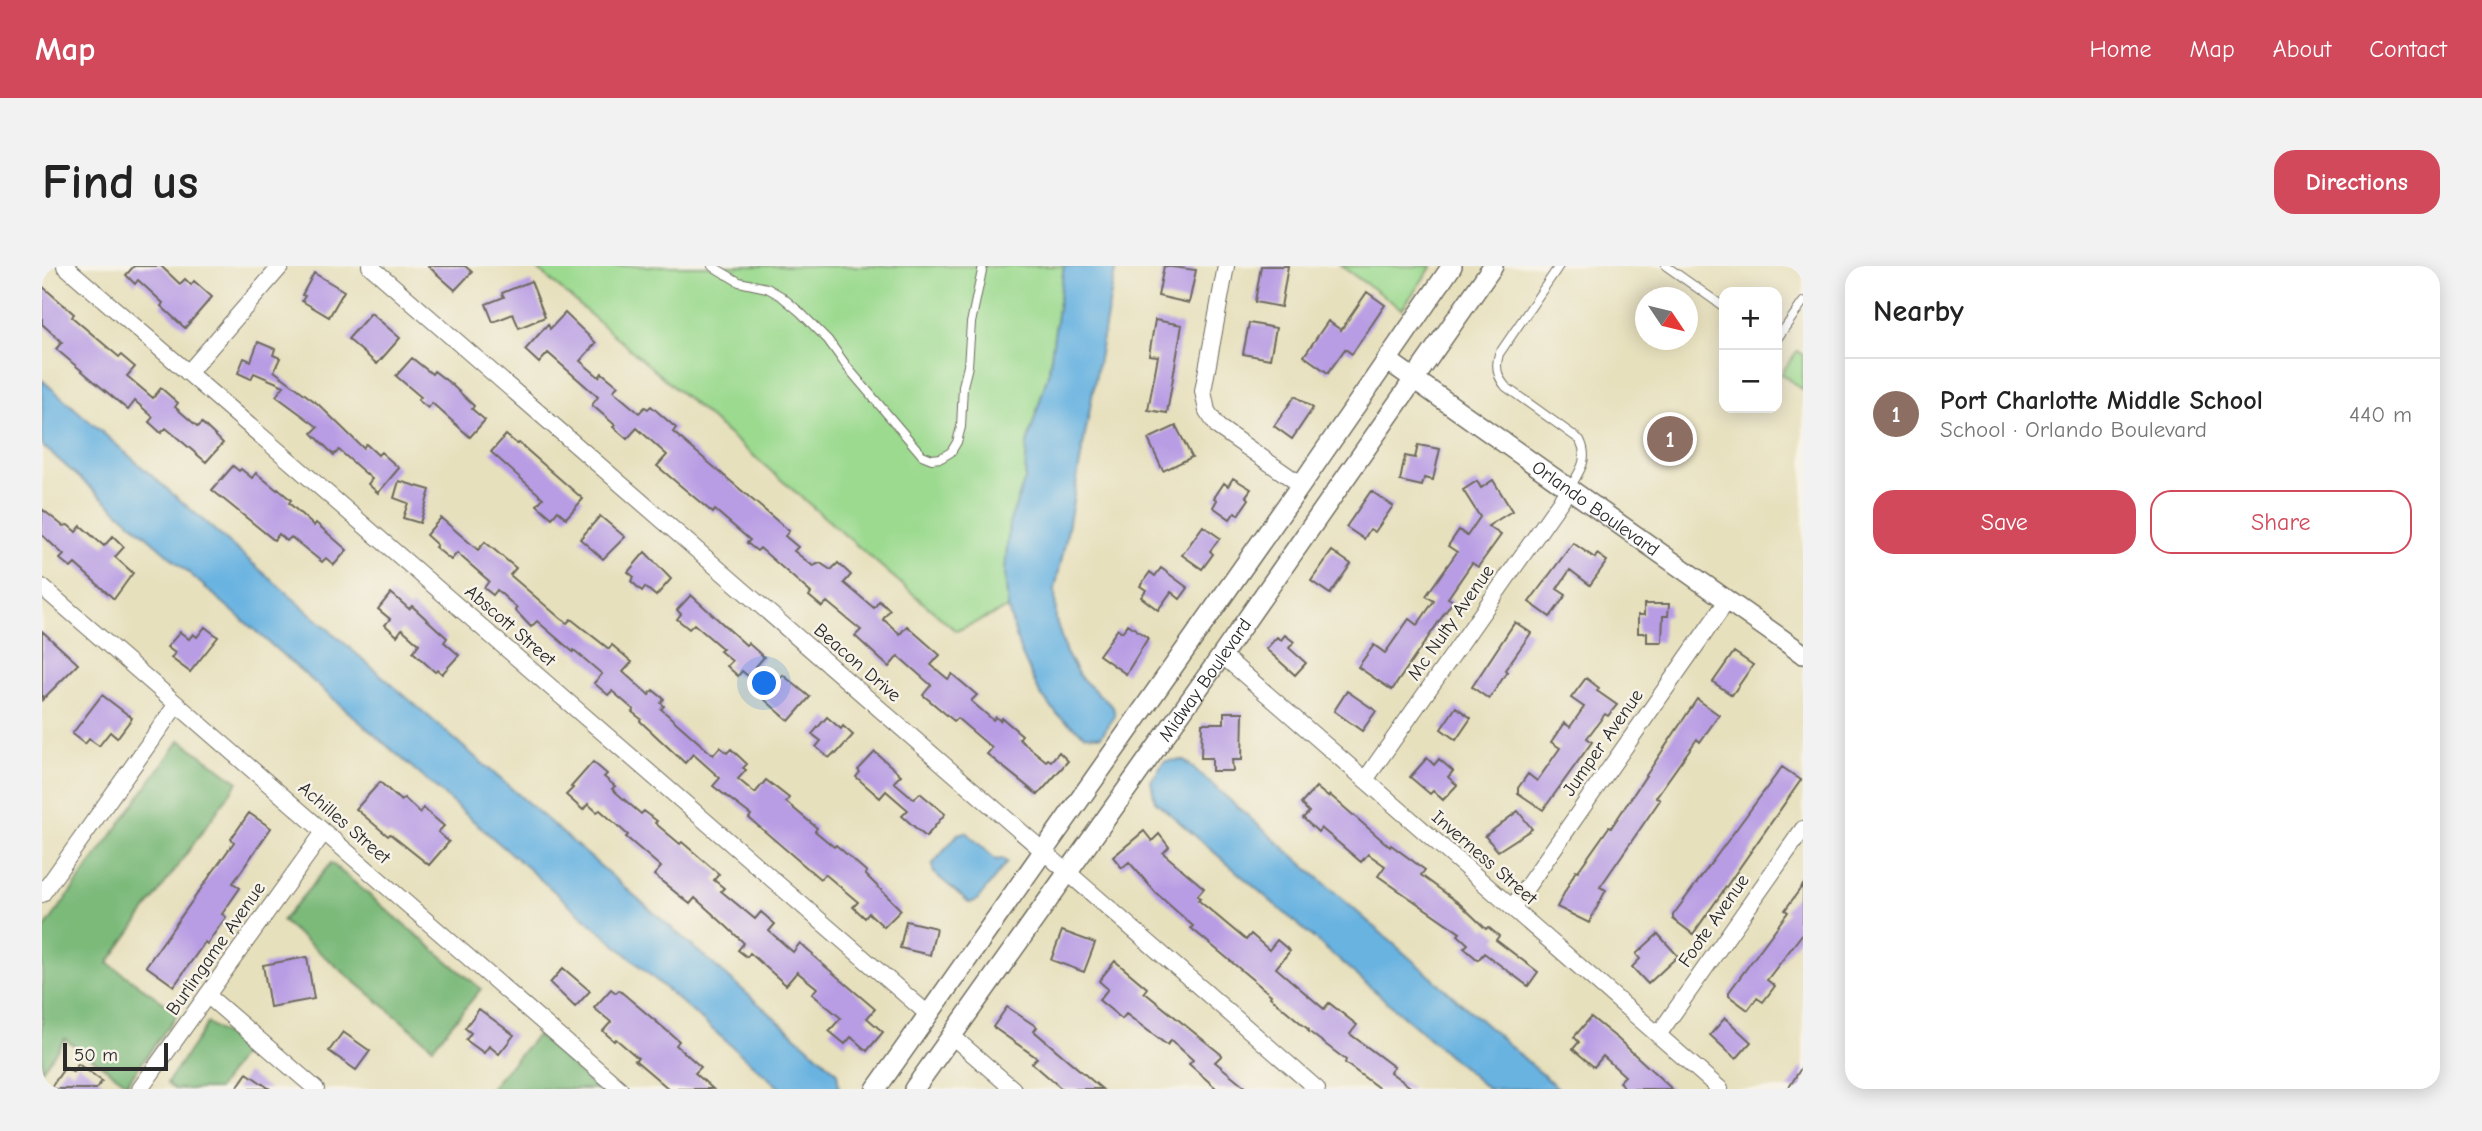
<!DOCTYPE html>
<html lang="en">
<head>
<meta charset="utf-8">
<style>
  body { margin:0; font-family:"Comic Neue",sans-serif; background:#f2f2f2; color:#222 }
  .controls { position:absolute; right:21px; top:21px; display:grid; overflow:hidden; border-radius:14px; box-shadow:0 4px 18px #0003 }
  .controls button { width:63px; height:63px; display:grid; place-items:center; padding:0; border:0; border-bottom:2px solid #e0e0e0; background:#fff; color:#222; font:35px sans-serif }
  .compass { position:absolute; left:1593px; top:21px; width:63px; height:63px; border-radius:50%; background:#fff; box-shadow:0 4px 18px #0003; rotate:125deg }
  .scale { position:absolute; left:21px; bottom:18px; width:105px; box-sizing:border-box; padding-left:7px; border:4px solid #2b2b2b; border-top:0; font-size:19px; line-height:24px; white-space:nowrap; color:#2b2b2b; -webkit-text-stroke:5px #f7f3e8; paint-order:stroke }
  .you { position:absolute; left:723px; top:418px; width:24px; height:24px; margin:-18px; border:5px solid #fff; border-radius:50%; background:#1a73e8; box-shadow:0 0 0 10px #1a73e833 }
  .badge { display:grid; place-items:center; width:46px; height:46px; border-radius:50%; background:#d1495b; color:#fff; font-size:23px; font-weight:700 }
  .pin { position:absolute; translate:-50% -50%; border:4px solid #fff; box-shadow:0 2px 7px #0006 }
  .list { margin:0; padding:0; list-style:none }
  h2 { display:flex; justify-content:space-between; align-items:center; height:91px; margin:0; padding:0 28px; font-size:30px }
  h2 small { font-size:23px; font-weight:400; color:#767676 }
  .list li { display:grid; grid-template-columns:46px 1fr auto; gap:21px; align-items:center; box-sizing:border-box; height:112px; padding:0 28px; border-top:2px solid #e0e0e0 }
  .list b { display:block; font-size:26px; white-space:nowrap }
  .list p { margin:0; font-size:23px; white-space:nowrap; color:#767676 }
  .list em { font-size:23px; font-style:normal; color:#767676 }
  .actions { display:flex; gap:14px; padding:21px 28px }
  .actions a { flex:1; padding:16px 0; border:2px solid #d1495b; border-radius:21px; text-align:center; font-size:24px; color:#d1495b }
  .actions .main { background:#d1495b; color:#fff }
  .map { position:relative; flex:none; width:1761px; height:823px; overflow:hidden; border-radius:21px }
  header { display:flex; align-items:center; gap:42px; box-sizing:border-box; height:98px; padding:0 35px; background:#d1495b; color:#fff }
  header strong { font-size:33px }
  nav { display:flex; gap:38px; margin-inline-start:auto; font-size:24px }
  .intro { display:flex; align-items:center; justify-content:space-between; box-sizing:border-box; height:168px; padding:0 42px }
  h1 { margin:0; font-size:49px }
  .button { padding:18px 32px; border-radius:21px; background:#d1495b; color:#fff; font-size:24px; font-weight:700 }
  main { display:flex; gap:42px; padding:0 42px }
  aside { flex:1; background:#fff; border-radius:21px; box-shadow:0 4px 18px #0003 }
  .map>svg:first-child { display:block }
  .green { fill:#9bda8f; stroke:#63825d; stroke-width:2 }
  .forest { fill:#7cba7a; stroke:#547252; stroke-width:2 }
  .water { fill:#69b3e1; stroke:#4a6f86; stroke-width:2 }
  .building { fill:#b89ce4 }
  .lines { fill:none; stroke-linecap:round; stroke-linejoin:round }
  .service-casing { stroke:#6d6a5e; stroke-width:10 }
  .minor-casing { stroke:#6d6a5e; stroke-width:18 }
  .tertiary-casing { stroke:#6d6a5e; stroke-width:22 }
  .service { stroke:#fff; stroke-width:8 }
  .minor { stroke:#fff; stroke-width:16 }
  .tertiary { stroke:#fff; stroke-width:19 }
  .labels { text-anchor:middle; stroke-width:5; stroke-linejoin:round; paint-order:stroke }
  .street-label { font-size:19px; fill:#2b2b2b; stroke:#f7f3e8 }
</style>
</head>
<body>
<header>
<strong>Map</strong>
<nav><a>Home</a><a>Map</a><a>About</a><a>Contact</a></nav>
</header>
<div class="intro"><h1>Find us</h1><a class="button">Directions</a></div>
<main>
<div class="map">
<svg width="1761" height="823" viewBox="0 0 1761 823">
  <rect width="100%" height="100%" fill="#f7f3e8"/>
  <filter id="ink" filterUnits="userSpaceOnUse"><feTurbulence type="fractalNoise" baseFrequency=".0143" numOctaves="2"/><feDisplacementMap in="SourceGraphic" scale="14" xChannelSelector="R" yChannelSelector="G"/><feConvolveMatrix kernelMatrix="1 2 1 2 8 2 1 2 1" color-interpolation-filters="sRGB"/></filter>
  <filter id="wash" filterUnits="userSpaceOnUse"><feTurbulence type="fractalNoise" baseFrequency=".00686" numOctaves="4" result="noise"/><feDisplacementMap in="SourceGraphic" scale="28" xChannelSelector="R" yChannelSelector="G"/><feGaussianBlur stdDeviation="1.57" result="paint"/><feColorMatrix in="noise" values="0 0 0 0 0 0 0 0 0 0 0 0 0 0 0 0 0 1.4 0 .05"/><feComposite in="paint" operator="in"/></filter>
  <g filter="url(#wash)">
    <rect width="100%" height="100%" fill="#e7e0bd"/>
    <path class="green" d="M492 0H1022L1007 105 985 178 983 213 967 258 963 306 966 342 914 365Z
      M1299 0H1390L1360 43Z
      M1755 85 1761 89V124L1739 108Z"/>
    <path class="forest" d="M138 474 196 516 66 697 136 747 85 817 23 773 0 804V666Z
      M289 597 439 723 391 781 240 655Z
      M166 757 204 783 176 823H132L125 817Z
      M495 769 555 823H447Z"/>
    <path class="water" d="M1022 0H1074L1024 273 1013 323 1014 354 1024 387 1038 411 1071 441 1073 450 1059 470 1043 469 1016 449 998 428 978 384 966 342 963 306 967 258 983 213 985 178 1007 105Z
      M0 114 795 806 797 823H739L0 179Z
      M1142 494 1517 823H1446L1113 535 1109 515 1123 495Z
      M924 566 954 594 960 593 965 596 935 634 928 637 892 607 890 599 916 568Z"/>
    <g id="blocks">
      <path class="building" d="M92 0H119L138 18 143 13 149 19 152 15 170 31 143 62 119 40 121 37 96 14 93 18 84 9Z
        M386 0H423L430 6 413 24Z
        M1122 0 1154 4 1147 37 1116 30Z
        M1219 0H1246L1239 41 1213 36Z
        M272 7 302 25 287 51 260 35 263 30 260 29Z
        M489 15 503 51 477 62 471 48 451 56 444 38 462 31 460 27Z
        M0 20 32 48 30 51 77 91 79 89 93 101 85 110 111 132 119 122 136 137 133 141 156 161 160 157 181 177 164 196 124 162 119 167 107 156 111 151 93 135 86 144 14 83 20 76 0 58Z
        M1325 26 1343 39 1310 88 1303 83 1286 107 1262 90 1286 55 1299 64Z
        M329 47 358 72 335 98 306 73Z
        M523 47 554 77 538 95 557 111 560 107 576 120 571 125 597 147 603 141 606 143 609 140 634 162 631 166 747 265 743 270 756 281 752 285 771 300 778 297 789 304 796 297 809 309 802 317 832 342 837 335 848 344 841 353 858 368 865 360 898 389 889 399 906 413 910 408 935 429 929 435 951 454 954 451 958 455 960 452 980 469 977 473 1004 495 1006 493 1009 495 1017 486 1026 495 996 529 945 488 950 482 915 452 912 455 881 429 889 419 856 390 847 401 813 370 819 364 785 336 780 341 767 330 769 327 718 282 715 285 705 277 708 274 673 244 671 247 615 200 625 189 595 162 585 173 571 161 573 159 550 139 556 131 506 87 497 97 483 84 506 58 508 63Z
        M1113 54 1140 59 1125 147 1106 144 1116 90 1107 89Z
        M1207 57 1234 62 1228 93 1201 88Z
        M216 76 233 83 231 89 238 92 232 105 276 138 321 182 324 178 336 189 339 186 357 202 336 227 326 218 330 213 297 184 292 189 270 167 276 161 234 130 242 120 212 107 209 113 196 107 202 92 209 95Z
        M370 92 390 108 392 105 409 118 432 140 430 143 443 154 428 171 390 137 386 142 376 134 379 131 354 110Z
        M1253 130 1271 142 1250 173 1232 160Z
        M1134 160 1150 191 1121 205 1106 173Z
        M464 169 475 178 477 177 541 233 524 252 516 245 510 252 495 239 501 232 449 186Z
        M1376 179 1398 183 1391 214 1382 212 1380 220 1358 215 1363 190 1373 192Z
        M191 200 197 205 199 203 210 212 214 207 235 224 236 223 249 234 247 237 272 260 274 257 305 284 292 299 284 292 280 296 249 271 245 275 237 268 232 274 170 224Z
        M1191 212 1209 223 1204 230 1207 233 1196 249 1193 246 1188 253 1171 241 1175 234 1172 232 1182 217 1186 220Z
        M1451 214 1470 245 1446 260 1459 269 1436 301 1430 297 1406 332 1411 335 1350 424 1316 401 1332 379 1343 387 1367 353 1375 359 1392 335 1384 330 1415 286 1406 280 1417 264 1425 270 1438 251 1421 224 1435 215 1439 222Z
        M357 215 388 224 378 257 361 252 366 237 352 232Z
        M1329 225 1351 240 1333 266 1328 263 1322 273 1304 261Z
        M0 243 21 260 26 259 34 266 39 260 62 280 71 270 82 281 73 291 91 307 72 333 33 298 29 302 18 293 22 289 0 269Z
        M558 250 583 271 561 293 538 273Z
        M399 252 436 284 443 276 474 302 468 309 519 353 525 357 529 353 567 383 570 379 590 396 581 406 607 429 611 424 622 433 619 437 622 440 619 443 671 489 678 481 685 487 689 483 705 498 701 502 704 504 696 513 713 527 724 514 747 532 744 536 775 562 773 565 792 581 794 579 825 606 823 608 859 644 842 661 827 647 823 652 811 641 816 636 783 608 778 613 707 552 709 549 671 520 678 512 651 488 643 497 598 455 599 453 590 446 592 444 570 425 566 429 552 417 560 408 532 384 531 386 495 355 489 361 473 344 475 342 455 324 451 329 442 322 447 315 415 287 409 294 393 281 395 279 384 269Z
        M1161 260 1178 272 1168 285 1171 288 1160 303 1140 289Z
        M1531 277 1553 292 1555 288 1565 295 1548 319 1528 304 1515 323 1524 329 1508 351 1487 336Z
        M1290 285 1309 298 1288 328 1269 315Z
        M603 286 629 313 614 330 603 321 600 325 589 315 592 311 586 306Z
        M1119 302 1146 322 1138 333 1129 326 1116 344 1099 331 1104 324 1098 320 1108 306 1113 310Z
        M349 327 367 343 370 340 405 372 402 376 417 389 400 408 396 404 393 406 371 386 377 378 360 363 355 370 343 359 348 353 336 343Z
        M649 329 704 379 706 377 722 391 706 410 700 405 696 410 685 400 690 395 678 385 681 383 652 358 647 363 635 353 639 348 635 344Z
        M1602 338H1627L1626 350H1621L1620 376H1605V367H1596V349H1602Z
        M1473 356 1489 367 1463 404 1465 406 1447 433 1430 421Z
        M1086 358 1106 372 1084 408 1057 389 1076 363 1080 366Z
        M163 361 176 371 148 406 129 392 133 387 125 381 138 366 147 373 151 368 155 371Z
        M0 365 36 398 0 434Z
        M1243 369 1252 376 1247 382 1264 397 1253 409 1224 383 1235 371 1239 374Z
        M1692 386 1711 399 1690 429 1671 416Z
        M741 409 768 431 747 455 723 434 728 428 726 427Z
        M1544 412 1557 422 1555 425 1575 439 1566 450 1563 448 1545 472 1550 476 1501 544 1476 527V522L1486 508 1495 515 1518 482 1509 476 1522 457 1528 461 1542 441 1529 432Z
        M1305 425 1334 445 1320 465 1292 445Z
        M60 429 90 452 75 472 68 466 57 480 47 473 43 478 30 468Z
        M1655 433 1677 449 1658 476 1655 473 1614 531 1618 534 1558 621 1564 624 1547 657 1515 641 1534 604 1536 605 1567 561 1569 562Z
        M1414 441 1429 452 1414 474 1399 463Z
        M1182 446H1201L1200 494H1190L1191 505H1170V492H1159L1160 457H1182Z
        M785 451 799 463 801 460 811 469 794 488 792 487 787 492 774 481 779 475 770 468Z
        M833 486 859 509 852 516 872 533 878 527 903 548 884 571 860 550 866 544 844 525 838 532 814 511 818 506 816 504Z
        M1385 492 1392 499 1397 493 1411 505 1406 511 1415 519 1401 534 1391 525 1388 528 1368 511Z
        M551 496 565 508 562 511 573 520 570 523 599 548 602 545 615 555 613 557 638 578 640 576 677 608 672 614 682 622 679 625 713 653 719 646 733 658 727 665 751 686 758 677 771 688 770 689 833 743 825 752 841 766 825 785 809 771 803 778 787 765 799 752 770 728 775 722 755 706 744 719 708 687 705 691 696 684 702 677 684 660 653 632 648 638 612 609 619 601 584 571 586 569 558 544 555 546 546 538 541 544 524 529 531 522 529 521Z
        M1740 501 1759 514 1651 668 1631 653V649Z
        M338 516 359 535 362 532 378 547 381 542 402 560 396 566 407 576 387 599 348 568 346 570 314 543Z
        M1274 521 1286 531 1288 529 1348 581 1349 579 1383 604 1379 609 1418 638 1444 663 1446 661 1457 670 1454 674 1496 706 1486 720 1442 687 1436 694 1422 682 1426 678 1416 669 1418 667 1336 610 1343 600 1326 588 1319 596 1279 562 1276 566 1261 552 1267 546 1259 538Z
        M1476 545 1490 563 1456 585 1443 570Z
        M207 547 229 562 191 617 198 622 180 648 184 651 165 678 163 676 132 720 104 700 192 576 189 573Z
        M1102 565 1110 575 1117 568 1127 581 1121 587 1162 622 1155 630 1158 632 1156 634 1204 674 1209 668 1227 684 1235 674 1248 685 1234 702 1282 743 1287 737 1315 759 1308 768 1352 801 1348 806 1371 823H1338L1303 797 1304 794 1266 765 1267 764 1228 731 1229 729 1149 662 1151 660 1114 627 1087 596 1080 602 1071 591Z
        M1761 619V667L1725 714 1733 720 1721 736 1715 732 1706 744 1687 730V726L1746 646 1743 644Z
        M864 655 894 662 888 689 858 682Z
        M1020 665 1053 677 1042 706 1009 694Z
        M1616 668 1636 690 1606 718 1590 701 1598 693 1594 688Z
        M265 691 272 733 228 741 221 699Z
        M1073 695 1105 722 1102 726 1180 789 1173 796 1206 823H1175L1147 798 1151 794 1129 774 1125 779 1084 748 1080 753 1057 734 1066 723 1057 715Z
        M521 702 548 725 533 741 508 717Z
        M569 723 574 727 577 724 637 775 634 779 659 801 653 807 671 823H627L593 794 596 792 574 773 572 775 561 765 569 756 552 742Z
        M965 741 995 761 992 765 1060 823H1020L990 797 995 792 951 761Z
        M437 743 472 769 457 788 447 780 442 787 424 774 429 767 423 762Z
        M1549 751 1576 773 1630 823H1584L1577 816 1583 810 1561 790 1552 801 1531 783 1537 776 1532 771Z
        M1683 752 1709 776 1694 793 1668 769Z
        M301 766 328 785 314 804 287 785Z
        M36 798 60 815 54 823H8L23 801 31 806Z
        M1761 799V823H1746Z
        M205 807 228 823H194Z"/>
    </g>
  </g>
  <g filter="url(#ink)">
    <use href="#blocks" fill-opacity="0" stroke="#6d6a5e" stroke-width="2"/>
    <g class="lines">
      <g class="service-casing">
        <path id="service" d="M670 0 697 16 725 22 739 30 758 46 786 74 806 102 880 189 890 193 899 192 909 186 915 176 919 161 921 120 926 100 929 57 941 0
          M1517 0 1457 88C1453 101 1455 111 1464 121L1538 174C1548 194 1537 206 1527 223
          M1624 0 1682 41
          M1735 73 1761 36"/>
      </g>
      <g class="minor-casing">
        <path id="minor" d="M23 0 887 749
          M328 0 1275 823
          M1184 0 1161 125 1165 145 1176 161 1259 219
          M146 107 239 0
          M0 321 578 823
          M1180 389 1678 823
          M1323 514 1527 223
          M0 628 135 438
          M1470 642 1685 335
          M165 729 274 823
          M1616 769 1761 563
          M910 770 971 823
          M98 823 282 566"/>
      </g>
      <g class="tertiary-casing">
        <g id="tertiary">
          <path id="s1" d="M1345 94 1761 388"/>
          <path d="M834 823 1259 219 1410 0"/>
          <path id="s2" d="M872 823 1180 389 1451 0"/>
        </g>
      </g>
      <use href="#service" class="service"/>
      <use href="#minor" class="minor"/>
      <use href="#tertiary" class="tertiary"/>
    </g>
  </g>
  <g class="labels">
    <g class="street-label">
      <text dy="7" stroke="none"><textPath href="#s1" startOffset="256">Orlando Boulevard</textPath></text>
      <text transform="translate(1408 356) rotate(-55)" y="7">Mc Nulty Avenue</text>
      <text transform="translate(469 359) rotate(41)" y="7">Abscott Street</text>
      <text transform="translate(816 396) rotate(41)" y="7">Beacon Drive</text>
      <text dy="7" stroke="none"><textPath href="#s2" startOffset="502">Midway Boulevard</textPath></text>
      <text transform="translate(1560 476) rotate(-55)" y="7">Jumper Avenue</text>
      <text transform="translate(303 556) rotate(41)" y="7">Achilles Street</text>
      <text transform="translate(1443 591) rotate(41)" y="7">Inverness Street</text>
      <text transform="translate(1671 654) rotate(-55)" y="7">Foote Avenue</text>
      <text transform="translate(173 682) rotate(-55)" y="7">Burlingame Avenue</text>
    </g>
  </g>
</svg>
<div class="controls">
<button>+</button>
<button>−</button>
</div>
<svg class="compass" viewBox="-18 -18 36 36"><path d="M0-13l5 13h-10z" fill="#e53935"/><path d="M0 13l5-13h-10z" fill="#767676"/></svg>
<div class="scale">50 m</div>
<div class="you"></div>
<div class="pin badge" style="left:1628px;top:173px;background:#8d6e63">1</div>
</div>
<aside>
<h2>Nearby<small></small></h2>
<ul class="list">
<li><span class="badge" style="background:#8d6e63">1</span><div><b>Port Charlotte Middle School</b><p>School · Orlando Boulevard</p></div><em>440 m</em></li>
</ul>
<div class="actions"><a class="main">Save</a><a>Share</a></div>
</aside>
</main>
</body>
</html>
